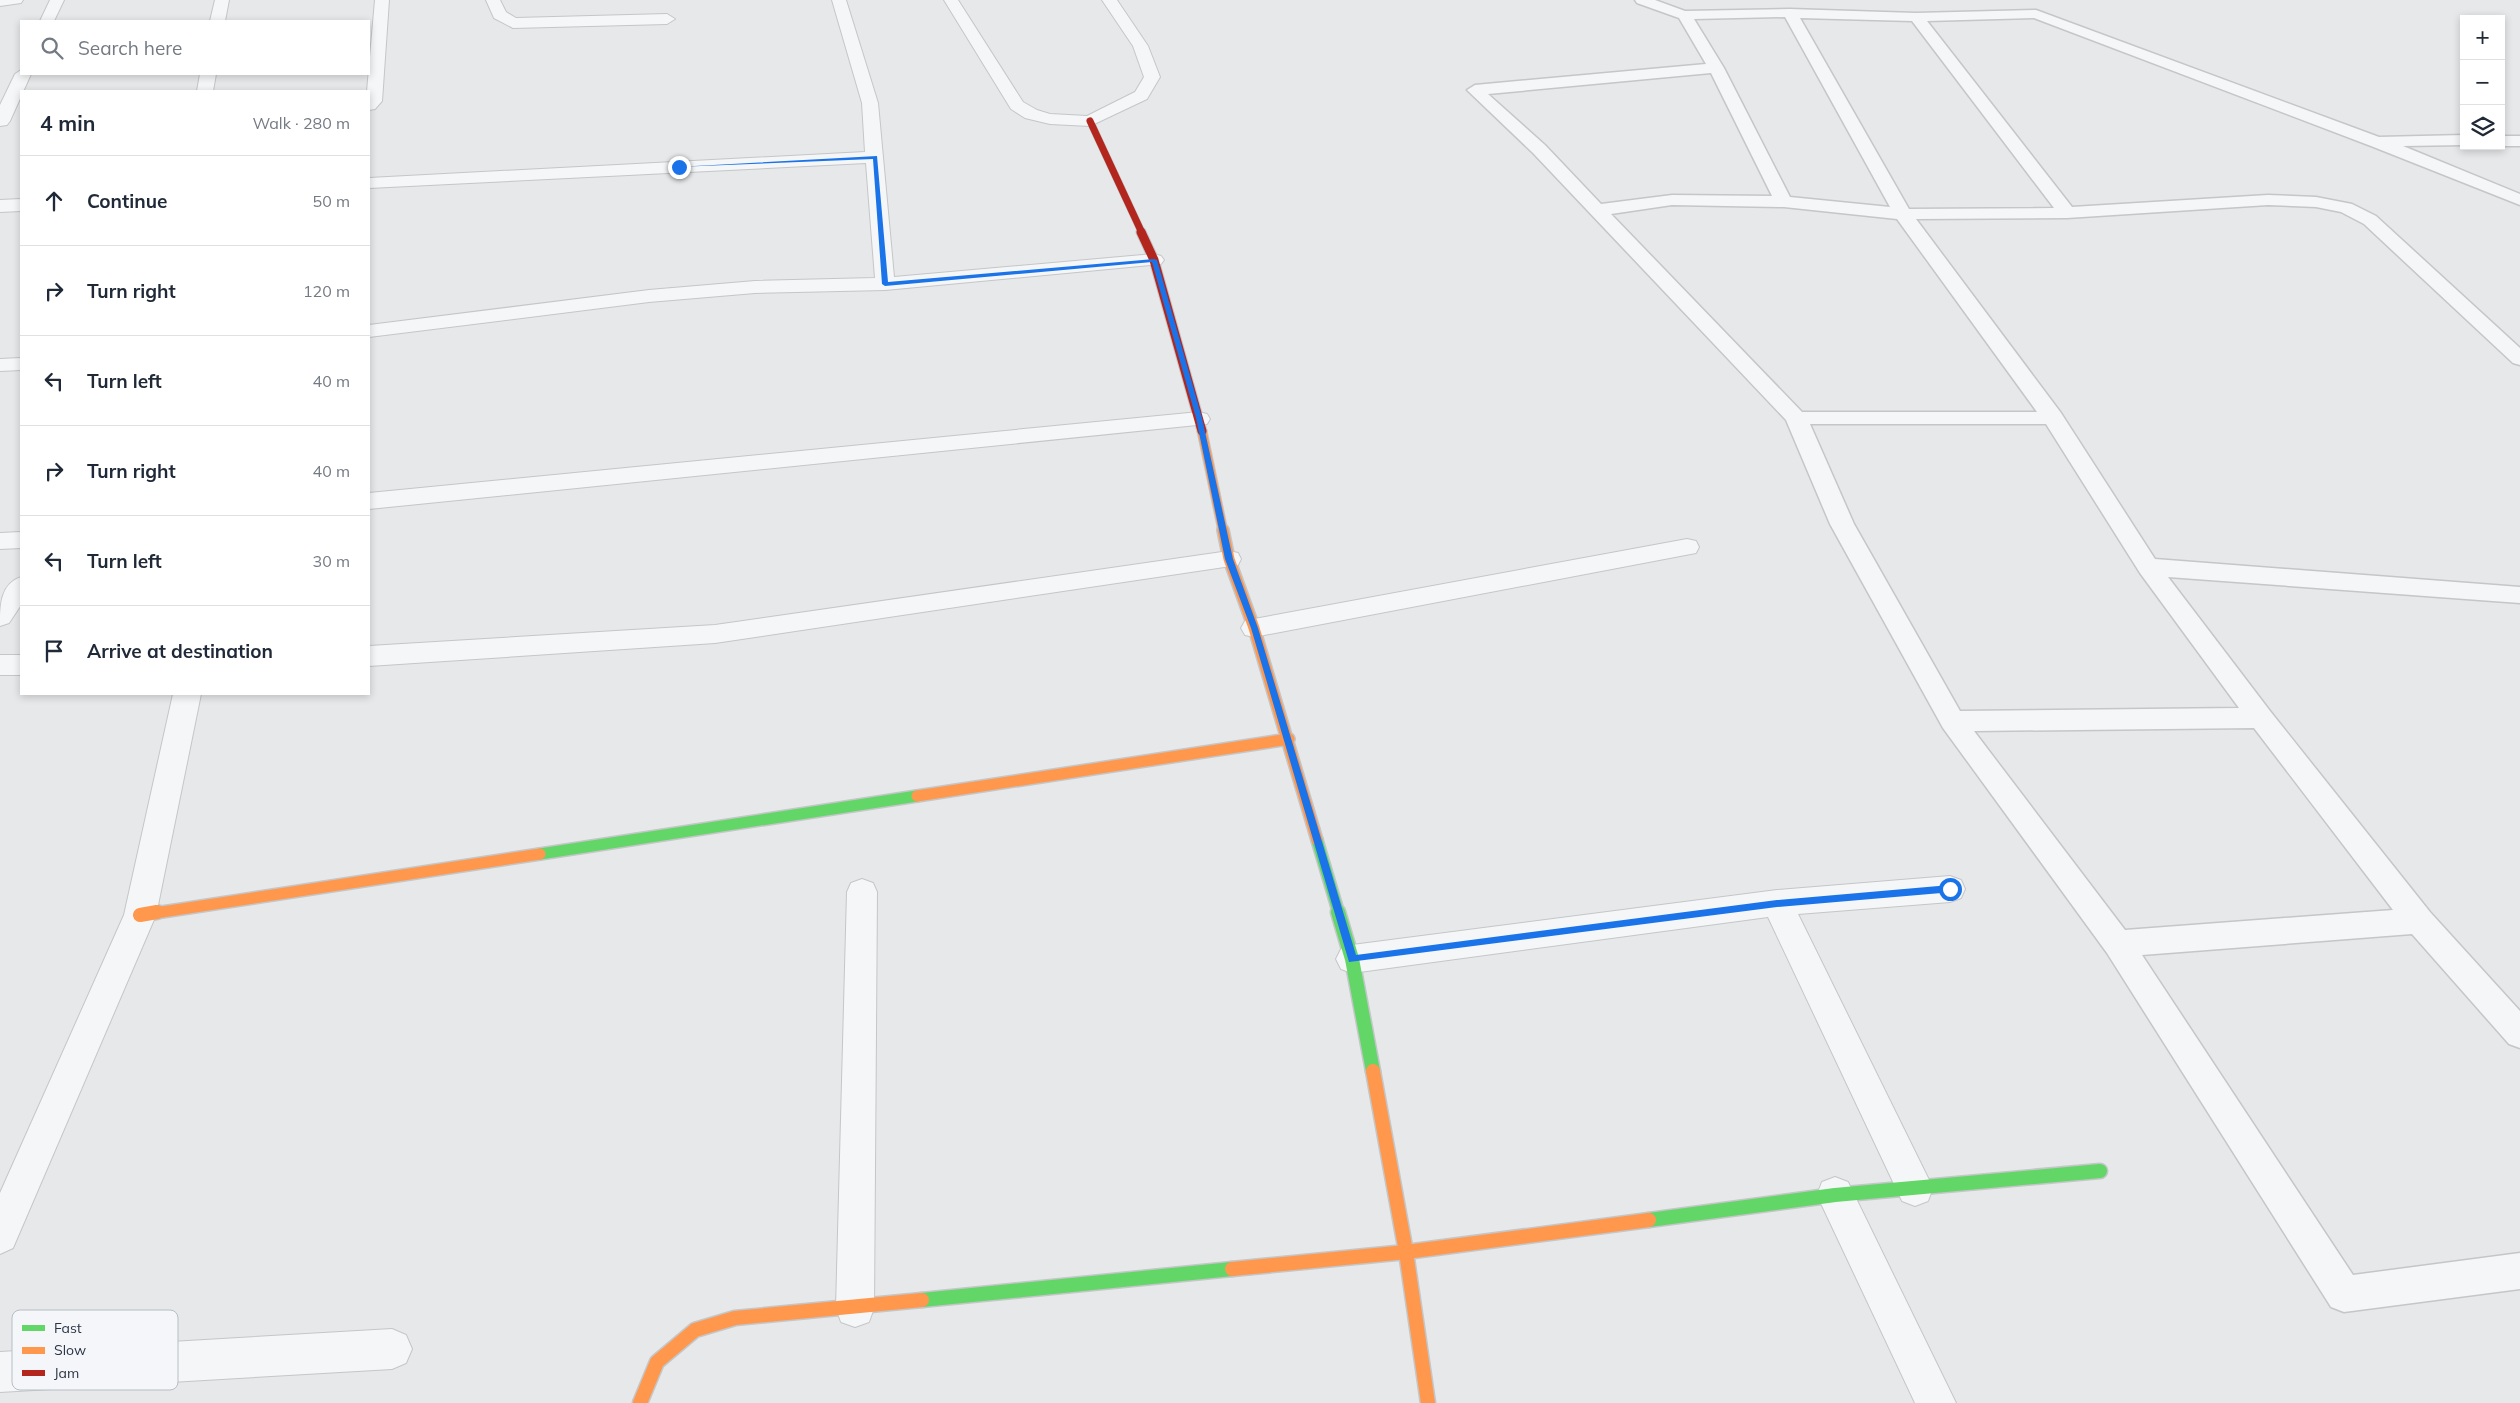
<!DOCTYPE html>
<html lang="en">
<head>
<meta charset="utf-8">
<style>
  body { margin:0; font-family:Mulish,sans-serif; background:#f6f6f7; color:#1f2937 }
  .controls { position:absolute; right:15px; top:15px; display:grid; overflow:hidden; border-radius:0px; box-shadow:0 2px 8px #0003 }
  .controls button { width:45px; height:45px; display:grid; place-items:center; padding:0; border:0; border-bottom:1px solid #e0e1e3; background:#fff; color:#1f2937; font:25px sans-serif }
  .stop { position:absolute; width:15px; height:15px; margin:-11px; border:4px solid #1a73e8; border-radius:50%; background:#fff }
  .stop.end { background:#1a73e8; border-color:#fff; box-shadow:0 1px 5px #0008 }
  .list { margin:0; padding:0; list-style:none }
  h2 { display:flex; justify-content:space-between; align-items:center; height:65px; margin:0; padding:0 20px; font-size:21px }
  h2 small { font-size:16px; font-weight:400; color:#747a83 }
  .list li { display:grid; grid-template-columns:32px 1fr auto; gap:15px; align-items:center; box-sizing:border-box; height:90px; padding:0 20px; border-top:1px solid #e0e1e3 }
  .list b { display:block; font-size:19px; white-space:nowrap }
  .list em { font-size:16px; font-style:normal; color:#747a83 }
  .icon { flex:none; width:28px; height:28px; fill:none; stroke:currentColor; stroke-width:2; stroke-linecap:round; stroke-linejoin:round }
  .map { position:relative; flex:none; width:2520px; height:1403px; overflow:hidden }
  .search { position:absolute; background:#fff; box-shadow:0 2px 8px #0003; left:20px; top:20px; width:350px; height:55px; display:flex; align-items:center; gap:12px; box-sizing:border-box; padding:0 18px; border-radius:0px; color:#747a83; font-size:19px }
  .panel { position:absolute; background:#fff; box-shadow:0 2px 8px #0003; left:20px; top:90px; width:350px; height:605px; border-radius:0px }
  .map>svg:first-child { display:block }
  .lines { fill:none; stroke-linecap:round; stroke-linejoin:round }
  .lane-casing { stroke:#c4c6c8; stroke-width:3 }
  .street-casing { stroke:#c4c6c8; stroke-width:2 }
  .fast-far1-casing { stroke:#c4c6c8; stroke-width:14 }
  .fast-casing { stroke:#c4c6c8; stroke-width:17 }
  .slow-far2-casing { stroke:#c4c6c8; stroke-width:11 }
  .slow-far1-casing { stroke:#c4c6c8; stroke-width:14 }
  .slow-casing { stroke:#c4c6c8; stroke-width:17 }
  .jam-far1-casing { stroke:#c4c6c8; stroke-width:8 }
  .jam-casing { stroke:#c4c6c8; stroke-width:11 }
  .lane { fill:#f5f6f7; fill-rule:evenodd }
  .street { fill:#f5f6f7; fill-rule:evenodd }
  .fast-far1 { stroke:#63d668; stroke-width:11 }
  .fast { stroke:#63d668; stroke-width:14 }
  .slow-far2 { stroke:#ff974d; stroke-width:9 }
  .slow-far1 { stroke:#ff974d; stroke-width:11 }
  .slow { stroke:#ff974d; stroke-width:14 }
  .jam-far1 { stroke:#b3261e; stroke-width:7 }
  .jam { stroke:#b3261e; stroke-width:9 }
  .route { fill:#1a73e8 }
  .key { fill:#f4f6f9; stroke:#b8bcc3; stroke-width:1 }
  .key-label { font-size:14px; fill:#2b3445 }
</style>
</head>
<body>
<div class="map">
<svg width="2520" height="1403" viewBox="0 0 2520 1403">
  <rect width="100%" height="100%" fill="#e6e8ea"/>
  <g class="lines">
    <g class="lane-casing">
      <path id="lane" d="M1635 0H1655L1685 11 1790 9 1916 13 2036 10 2379 137 2464 135V145L2403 146 2520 194V205L2371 146 2034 18 1927 21 2072 207 2268 195 2316 197 2352 204 2376 216 2520 348V365L2513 363 2364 224 2341 212 2316 207 2268 205 2067 218 1916 219 2061 413 2155 559 2520 587V603L2168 577 2270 711 2430 912 2520 1011V1048L2509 1044 2412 934 2142 955 2353 1275 2520 1253V1289L2344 1312 2331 1307 2107 953 1943 728 1830 524 1786 420 1533 153 1467 90 1475 85 1706 64 1679 18 1637 3ZM1785 17 1890 207 1790 197 1724 68 1694 19ZM1800 18 1912 21 2054 208 1909 209ZM1711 73 1772 196 1672 195 1601 204 1545 145 1488 94ZM1672 205 1784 207 1897 219 2037 412H1802L1611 214ZM1810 424H2046L2140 573 2239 708 1960 711 1854 524ZM2254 728 2393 910 2125 930 1974 731Z
        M2501 136H2520V146H2501Z"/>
    </g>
    <g class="street-casing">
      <path id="street" d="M0 0H23L21 3 0 6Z
        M50 0H64L54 21H40Z
        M215 0H229L225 21H210Z
        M375 0H389L382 101 375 109 369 110V91H367Z
        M486 0H500L506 12 516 18 667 14 675 19 667 24 513 28 494 18Z
        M832 0H846L878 103 894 277 1154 254 1161 256 1164 260 1161 264 885 290 755 293 649 302 369 337V325L649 290 755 281 875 278 866 163 369 188V178L865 152 862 103Z
        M944 0H958L1023 102 1037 110 1050 114 1087 116 1135 92 1144 77 1133 46 1102 0H1117L1121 6 1148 46 1160 77 1147 99 1090 126 1050 124 1025 118 1011 109Z
        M21 70V74H31L10 121 7 125 0 126V105L15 74Z
        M200 74H216L213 91H197Z
        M21 199V211L0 212V200Z
        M21 358V370L0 371V359Z
        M1199 412 1207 414 1210 419 1207 424 369 509V493Z
        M21 532V548L0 549V533Z
        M1687 539 1696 541 1699 547 1696 553 1254 637 1245 635 1241 628 1245 621 1254 619Z
        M1229 551 1238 553 1241 559 1238 565 715 643 369 666V646L715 625Z
        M21 577V605L9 623 0 626C0 606 0 584 21 577Z
        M0 655H21V675H0Z
        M173 694H201L156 915 13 1248 0 1254V1193L124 915Z
        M1950 876 1961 880 1965 889 1961 898 1950 902 1798 914 1933 1188 1928 1201 1915 1206 1902 1201 1768 917 1352 973 1341 969 1336 959 1341 949 1352 945 1777 890Z
        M862 879 873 883 877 892 874 1308 869 1322 855 1327 841 1322 836 1308 847 892 851 883Z
        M1835 1177 1848 1182 1956 1403H1915L1817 1195 1822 1182Z
        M392 1329 406 1335 412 1349 406 1363 392 1369 0 1392V1352Z"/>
    </g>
    <g class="fast-far1-casing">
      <path id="fast-far1" d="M1317 840 1339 914
        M540 854 917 796"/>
    </g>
    <g class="fast-casing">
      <path id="fast" d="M1338 912 1352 959 1373 1071
        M1649 1220 1835 1195 2100 1171
        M922 1300 1232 1269"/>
    </g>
    <g class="slow-far2-casing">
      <path id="slow-far2" d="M1202 431 1223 531"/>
    </g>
    <g class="slow-far1-casing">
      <path id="slow-far1" d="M1223 530 1229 559 1254 628 1317 840
        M917 796 1289 739
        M149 914 540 854"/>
    </g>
    <g class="slow-casing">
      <path id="slow" d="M140 915 157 912
        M1373 1071 1406 1252 1428 1403
        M1232 1269 1406 1252 1649 1220
        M640 1403 657 1362 695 1330 735 1318 922 1300"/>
    </g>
    <g class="jam-far1-casing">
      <path id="jam-far1" d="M1090 121 1142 233"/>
    </g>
    <g class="jam-casing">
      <path id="jam" d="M1141 232 1154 260 1202 431"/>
    </g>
    <use href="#lane" class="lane"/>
    <use href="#street" class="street"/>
    <use href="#fast-far1" class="fast-far1"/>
    <use href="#fast" class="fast"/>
    <use href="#slow-far2" class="slow-far2"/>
    <use href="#slow-far1" class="slow-far1"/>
    <use href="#slow" class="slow"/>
    <use href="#jam-far1" class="jam-far1"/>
    <use href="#jam" class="jam"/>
  </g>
  <path class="route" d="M877 156 888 282 1154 259 1157 260 1202 418 1233 559 1258 628 1356 955 1777 900 1950 885 1953 886V892L1777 907 1349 962 1251 628 1225 559 1196 418 1152 262 885 286 882 284 873 159 676 167Z"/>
  <rect x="12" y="1310" width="166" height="80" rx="8" class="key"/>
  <rect x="22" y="1325" width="23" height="6" fill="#63d668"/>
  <rect x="22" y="1347" width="23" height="7" fill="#ff974d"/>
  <rect x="22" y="1370" width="23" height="6" fill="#b3261e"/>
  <g class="key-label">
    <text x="54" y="1333">Fast</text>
    <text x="54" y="1355">Slow</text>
    <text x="54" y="1378">Jam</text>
  </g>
</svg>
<div class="controls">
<button>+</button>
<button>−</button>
<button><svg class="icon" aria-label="layers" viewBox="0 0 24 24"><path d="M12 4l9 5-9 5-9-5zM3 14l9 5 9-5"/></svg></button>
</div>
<div class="stop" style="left:1950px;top:889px"></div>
<div class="stop end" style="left:679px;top:167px"></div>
<div class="search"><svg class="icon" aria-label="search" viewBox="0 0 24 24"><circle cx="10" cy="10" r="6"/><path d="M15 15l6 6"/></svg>Search here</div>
<section class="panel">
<h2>4 min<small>Walk · 280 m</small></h2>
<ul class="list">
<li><svg class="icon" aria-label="ahead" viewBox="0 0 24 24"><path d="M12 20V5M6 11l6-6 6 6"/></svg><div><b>Continue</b></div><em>50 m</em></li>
<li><svg class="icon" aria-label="right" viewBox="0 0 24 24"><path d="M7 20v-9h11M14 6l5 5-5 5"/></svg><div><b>Turn right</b></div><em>120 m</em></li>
<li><svg class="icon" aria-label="left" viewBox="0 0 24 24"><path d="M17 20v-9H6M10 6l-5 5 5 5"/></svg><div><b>Turn left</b></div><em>40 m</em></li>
<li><svg class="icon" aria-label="right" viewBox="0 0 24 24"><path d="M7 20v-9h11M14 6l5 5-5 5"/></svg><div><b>Turn right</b></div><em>40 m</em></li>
<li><svg class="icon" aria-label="left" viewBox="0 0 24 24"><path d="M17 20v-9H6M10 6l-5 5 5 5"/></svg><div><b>Turn left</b></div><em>30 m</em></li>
<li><svg class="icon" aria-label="arrive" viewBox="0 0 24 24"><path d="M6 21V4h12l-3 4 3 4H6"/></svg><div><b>Arrive at destination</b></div></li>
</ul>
</section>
</div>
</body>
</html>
